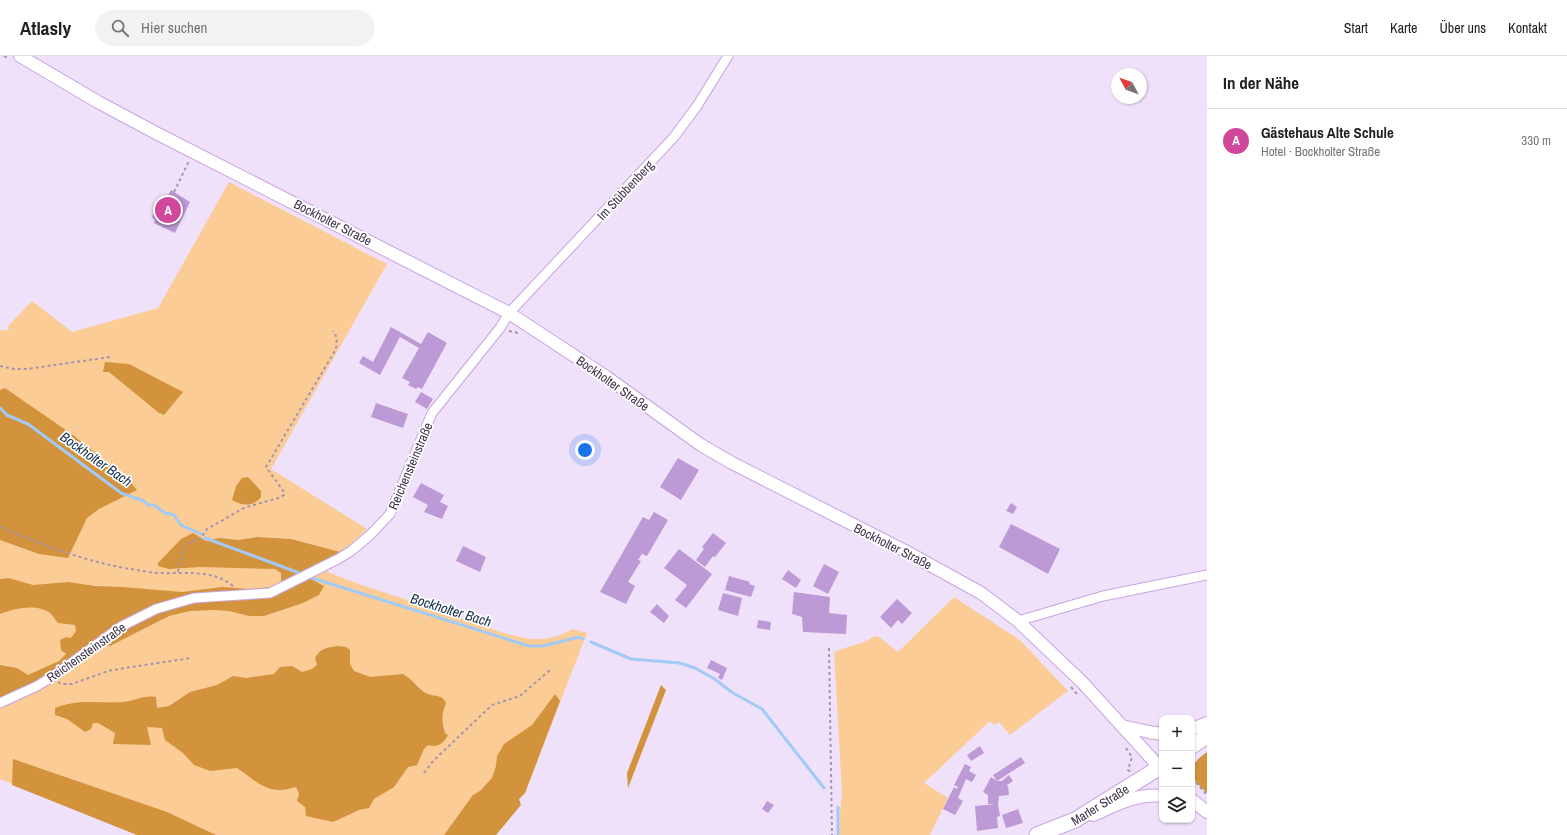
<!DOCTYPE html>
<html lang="de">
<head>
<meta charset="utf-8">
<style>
  body { margin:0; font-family:"Archivo Narrow",sans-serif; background:#f2f2f2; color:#202124 }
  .controls { position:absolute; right:12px; bottom:12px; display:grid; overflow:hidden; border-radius:8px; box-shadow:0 1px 3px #0004 }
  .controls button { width:36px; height:36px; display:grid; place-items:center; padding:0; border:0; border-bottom:1px solid #e0e0e0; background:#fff; color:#202124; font:20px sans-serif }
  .compass { position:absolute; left:1111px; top:12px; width:36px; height:36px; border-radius:50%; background:#fff; box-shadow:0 1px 3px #0004; rotate:311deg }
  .you { position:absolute; left:585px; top:394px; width:14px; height:14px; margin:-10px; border:3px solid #fff; border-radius:50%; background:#1a73e8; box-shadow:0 0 0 6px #1a73e833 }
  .badge { display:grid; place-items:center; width:26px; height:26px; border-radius:50%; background:#609026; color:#fff; font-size:13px; font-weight:700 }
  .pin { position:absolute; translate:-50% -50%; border:2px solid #fff; box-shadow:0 1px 4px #0006 }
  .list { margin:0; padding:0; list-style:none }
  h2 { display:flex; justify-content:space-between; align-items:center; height:52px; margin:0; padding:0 16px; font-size:17px }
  h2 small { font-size:13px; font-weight:400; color:#757577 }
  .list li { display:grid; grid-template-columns:26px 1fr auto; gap:12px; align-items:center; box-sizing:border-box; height:64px; padding:0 16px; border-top:1px solid #e0e0e0 }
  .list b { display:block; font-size:15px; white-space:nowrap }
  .list p { margin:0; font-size:13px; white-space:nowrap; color:#757577 }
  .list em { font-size:13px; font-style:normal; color:#757577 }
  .icon { flex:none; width:22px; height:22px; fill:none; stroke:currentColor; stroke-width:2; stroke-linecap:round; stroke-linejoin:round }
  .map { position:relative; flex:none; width:1207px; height:779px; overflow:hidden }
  header { display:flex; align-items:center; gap:24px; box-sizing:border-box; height:56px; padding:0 20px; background:#fff; border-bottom:1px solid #e0e0e0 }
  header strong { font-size:19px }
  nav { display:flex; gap:22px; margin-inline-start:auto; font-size:14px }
  .search { width:280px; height:36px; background:#f2f2f2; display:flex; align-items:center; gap:10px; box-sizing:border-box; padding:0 14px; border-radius:22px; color:#757577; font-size:15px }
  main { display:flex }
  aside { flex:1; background:#fff }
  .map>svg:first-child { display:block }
  .green { fill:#fbcc95 }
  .forest { fill:#d3933d }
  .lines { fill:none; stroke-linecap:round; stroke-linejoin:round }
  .stream { stroke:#a1caf6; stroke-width:3 }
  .building { fill:#bd99d6 }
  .minor-casing { stroke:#c8a4e1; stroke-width:11 }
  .tertiary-casing { stroke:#c8a4e1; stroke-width:14 }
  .primary-casing { stroke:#c8a4e1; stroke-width:17 }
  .path { stroke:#a495ae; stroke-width:2; stroke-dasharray:3 3; stroke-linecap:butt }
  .minor { stroke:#fff; stroke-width:9 }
  .tertiary { stroke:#fff; stroke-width:12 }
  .primary { stroke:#fff; stroke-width:15 }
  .labels { text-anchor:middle; stroke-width:3.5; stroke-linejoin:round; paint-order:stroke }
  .street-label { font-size:13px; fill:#42334c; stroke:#fff }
  .water-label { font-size:14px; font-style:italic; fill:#14314e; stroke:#fff }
</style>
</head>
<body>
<header>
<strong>Atlasly</strong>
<div class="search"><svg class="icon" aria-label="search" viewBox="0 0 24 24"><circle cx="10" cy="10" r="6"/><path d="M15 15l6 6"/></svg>Hier suchen</div>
<nav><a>Start</a><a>Karte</a><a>Über uns</a><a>Kontakt</a></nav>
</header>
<main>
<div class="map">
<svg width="1207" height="779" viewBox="0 0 1207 779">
  <rect width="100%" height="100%" fill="#f0e1fb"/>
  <path class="green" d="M229 126 387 208 271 413 367 473 351 489 317 511C358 530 401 541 444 556 472 565 502 579 531 583 547 584 559 581 572 573L587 577 525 737 487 779H137L0 723V274H9L8 270 32 245 72 276 158 252Z
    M954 541 1020 584 1068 635 1010 679 999 666 994 669 990 665 924 727 948 742 930 779H839L840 757 842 738 834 596C847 590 865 588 874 580L879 581 898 596Z"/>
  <path class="forest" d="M105 306 129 308 183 336 164 359 159 357 109 316H103Z
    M5 332 73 379 129 424 137 434 99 453 87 462 68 502 39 498 0 484V334Z
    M248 421 261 435V441C253 451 242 450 232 444L236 430 242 422Z
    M193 477 206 485 219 482 239 484 257 481 291 483 340 496 316 511 311 523 324 530 319 539 303 547 264 560H249L229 555 215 554 190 555 169 560 110 590 96 586 60 614 0 645V609L17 612 28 619 59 605 66 598 61 594 60 584 66 581 71 582 76 575 75 569 58 567C55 564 53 559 50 557 36 547 14 553 0 558V523L9 522 33 529 68 526 95 530 122 531 182 536 222 531 249 533 273 531 281 526V517L275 513 200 511 169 513 158 510V507L181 483Z
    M337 590 346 591 350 594V608L354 615 370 621 403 618C413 623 418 634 428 638 436 641 443 638 446 648 441 656 442 668 445 677L448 679C443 688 438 692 428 689L424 693 417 709 408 711 394 731 374 743 369 752 359 754 333 766 306 760 305 751 297 745 299 738 296 731C268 740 259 727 237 712L210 715 194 709 183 697 165 684 162 672 147 671 151 689 113 688 115 677 98 667H93L91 673 85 676 67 663 55 659V652C80 642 98 648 123 646 136 645 142 639 156 641L157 652 169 650 190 636 217 629 233 620 246 622 274 618 280 611 292 610 302 616 312 613 317 609 315 602C320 592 327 592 337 590Z
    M661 629 666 634 628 732 627 717Z
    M555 638 560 645 525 737 519 743 521 749 496 779H444L473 739 480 735 492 722 496 710 497 700 504 688 532 669Z
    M1207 696V737C1189 721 1185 711 1207 696Z
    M13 703 167 756 216 779H137L12 729Z"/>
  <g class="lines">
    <path class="stream" d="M0 352 7 359 28 368 121 437 144 445 148 449H154L165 457 174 459 181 469 201 478
      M205 482 302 518
      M312 522 529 590H543L579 581 583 583
      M591 586 631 603 680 607 695 612 713 622 733 637 762 653 824 732
      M838 779V751"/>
  </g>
  <path class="building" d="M171 134 190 146 175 177 154 167 155 164 152 161 156 154 160 155Z
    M391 271 421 288 428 276 447 287 422 333 418 331 416 333 408 329 410 326 402 322 419 292 400 281 380 319 359 307 363 300 373 306Z
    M421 336 433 343 427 353 415 346Z
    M376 347 408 358 403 372 371 361Z
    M678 402 699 414 681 444 660 431Z
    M421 427 444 439 440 446 448 450 442 463 424 456 428 449 413 441Z
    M1011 447 1017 451 1013 458 1006 455Z
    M654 456 668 464 647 500 642 498 638 504 641 505 628 526 635 530 626 548 600 536 643 461 649 464Z
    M1011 468 1060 493 1048 518 999 491Z
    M713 477 726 487 715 501 713 500 705 511 696 504 704 493 702 491Z
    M463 490 486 501 480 516 456 505Z
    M679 493 712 518 686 552 675 544 687 529 664 512Z
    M824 508 839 516 828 538 813 530Z
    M788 514 801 524 796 532 782 523Z
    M729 520 750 526 749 528 755 530 751 541 725 534Z
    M794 536 830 541 829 557 847 559 846 578 803 576 802 561 792 558Z
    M723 537 742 542 738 560 718 554Z
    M897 543 912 557 902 568 898 564 891 572 880 561Z
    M657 548 669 560 664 567 650 556Z
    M758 564 771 566 770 574 757 572Z
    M711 604 727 612 722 624 718 622 720 618 707 612Z
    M980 690 984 697 971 705 967 699Z
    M1021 701 1025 707 997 725H1002L1009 719 1013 725 1006 730H1008L1009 739 999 740 998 748 1000 760 997 761 998 772 977 775 975 750 997 748H988V739L983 736 991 721 997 725 993 719Z
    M965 708 971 711 969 715 976 719 972 726 966 723 958 742 963 745 955 759 943 753 954 731 957 733 958 731 954 729Z
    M767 745 774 749 768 757 762 753Z
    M1018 753 1023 767 1006 772 1002 759Z"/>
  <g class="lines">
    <g class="minor-casing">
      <path id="minor" d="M1018 565 1103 540 1207 519
        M0 647 37 630 55 619 122 570 156 553 194 542 270 537 338 503 351 495 370 479 390 458 432 357 500 272 509 257 674 81 697 50 728 0"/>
    </g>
    <g class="tertiary-casing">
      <path id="tertiary" d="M20 0 98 46 156 77 509 257 605 320 701 389 732 407 905 495 981 537 1018 565 1082 626 1162 714
        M1122 670 1149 676 1162 678
        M1192 673 1207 667
        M1192 744 1207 756
        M1093 759C1116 749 1137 737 1162 740"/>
    </g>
    <g class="primary-casing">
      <g id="primary">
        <path d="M1192 690 1207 680"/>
        <path id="s1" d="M1037 779 1075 764 1162 710"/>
      </g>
    </g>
    <path class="path" d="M4 0 9 3
      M174 136 189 105
      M509 275 518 277
      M0 310 14 313H27L110 301
      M0 471C43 489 84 505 130 513 140 514 150 517 160 517 185 518 213 513 233 530
      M178 516 184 491 189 487 201 482 207 473 244 452 278 442 284 439V436L266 411 336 293 337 282 333 275
      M829 592 832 779
      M58 626 61 628H72L108 615 125 612 191 602
      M1071 631 1077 638
      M1126 692 1132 701 1128 714 1131 716
      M424 717 433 705 492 649 520 640 550 614
      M1192 722 1207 739"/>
    <use href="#minor" class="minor"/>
    <use href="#tertiary" class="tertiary"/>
    <use href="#primary" class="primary"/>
  </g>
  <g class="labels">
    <g class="street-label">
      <text transform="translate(625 134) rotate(-47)" y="5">Im Stübbenberg</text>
      <text transform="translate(333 166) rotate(27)" y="5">Bockholter Straße</text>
      <text transform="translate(613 327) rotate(35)" y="5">Bockholter Straße</text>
      <text transform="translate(410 410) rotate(-67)" y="5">Reichensteinstraße</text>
      <text transform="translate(893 490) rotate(27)" y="5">Bockholter Straße</text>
      <text transform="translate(86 596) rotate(-35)" y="5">Reichensteinstraße</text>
      <text dy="5" stroke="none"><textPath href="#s1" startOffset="70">Marler Straße</textPath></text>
    </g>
    <g class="water-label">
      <text transform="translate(96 403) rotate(35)" y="5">Bockholter Bach</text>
      <text transform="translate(451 554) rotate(17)" y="5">Bockholter Bach</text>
    </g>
  </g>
</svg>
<div class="controls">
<button>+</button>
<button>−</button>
<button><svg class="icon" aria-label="layers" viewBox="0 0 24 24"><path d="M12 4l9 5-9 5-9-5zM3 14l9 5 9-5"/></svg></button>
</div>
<svg class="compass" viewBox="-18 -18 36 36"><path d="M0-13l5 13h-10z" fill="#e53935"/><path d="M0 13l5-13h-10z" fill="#757577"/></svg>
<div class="you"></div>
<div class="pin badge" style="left:168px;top:154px;background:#d1479c">A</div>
</div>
<aside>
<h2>In der Nähe<small></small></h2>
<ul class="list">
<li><span class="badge" style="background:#d1479c">A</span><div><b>Gästehaus Alte Schule</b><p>Hotel · Bockholter Straße</p></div><em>330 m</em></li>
</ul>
</aside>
</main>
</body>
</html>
